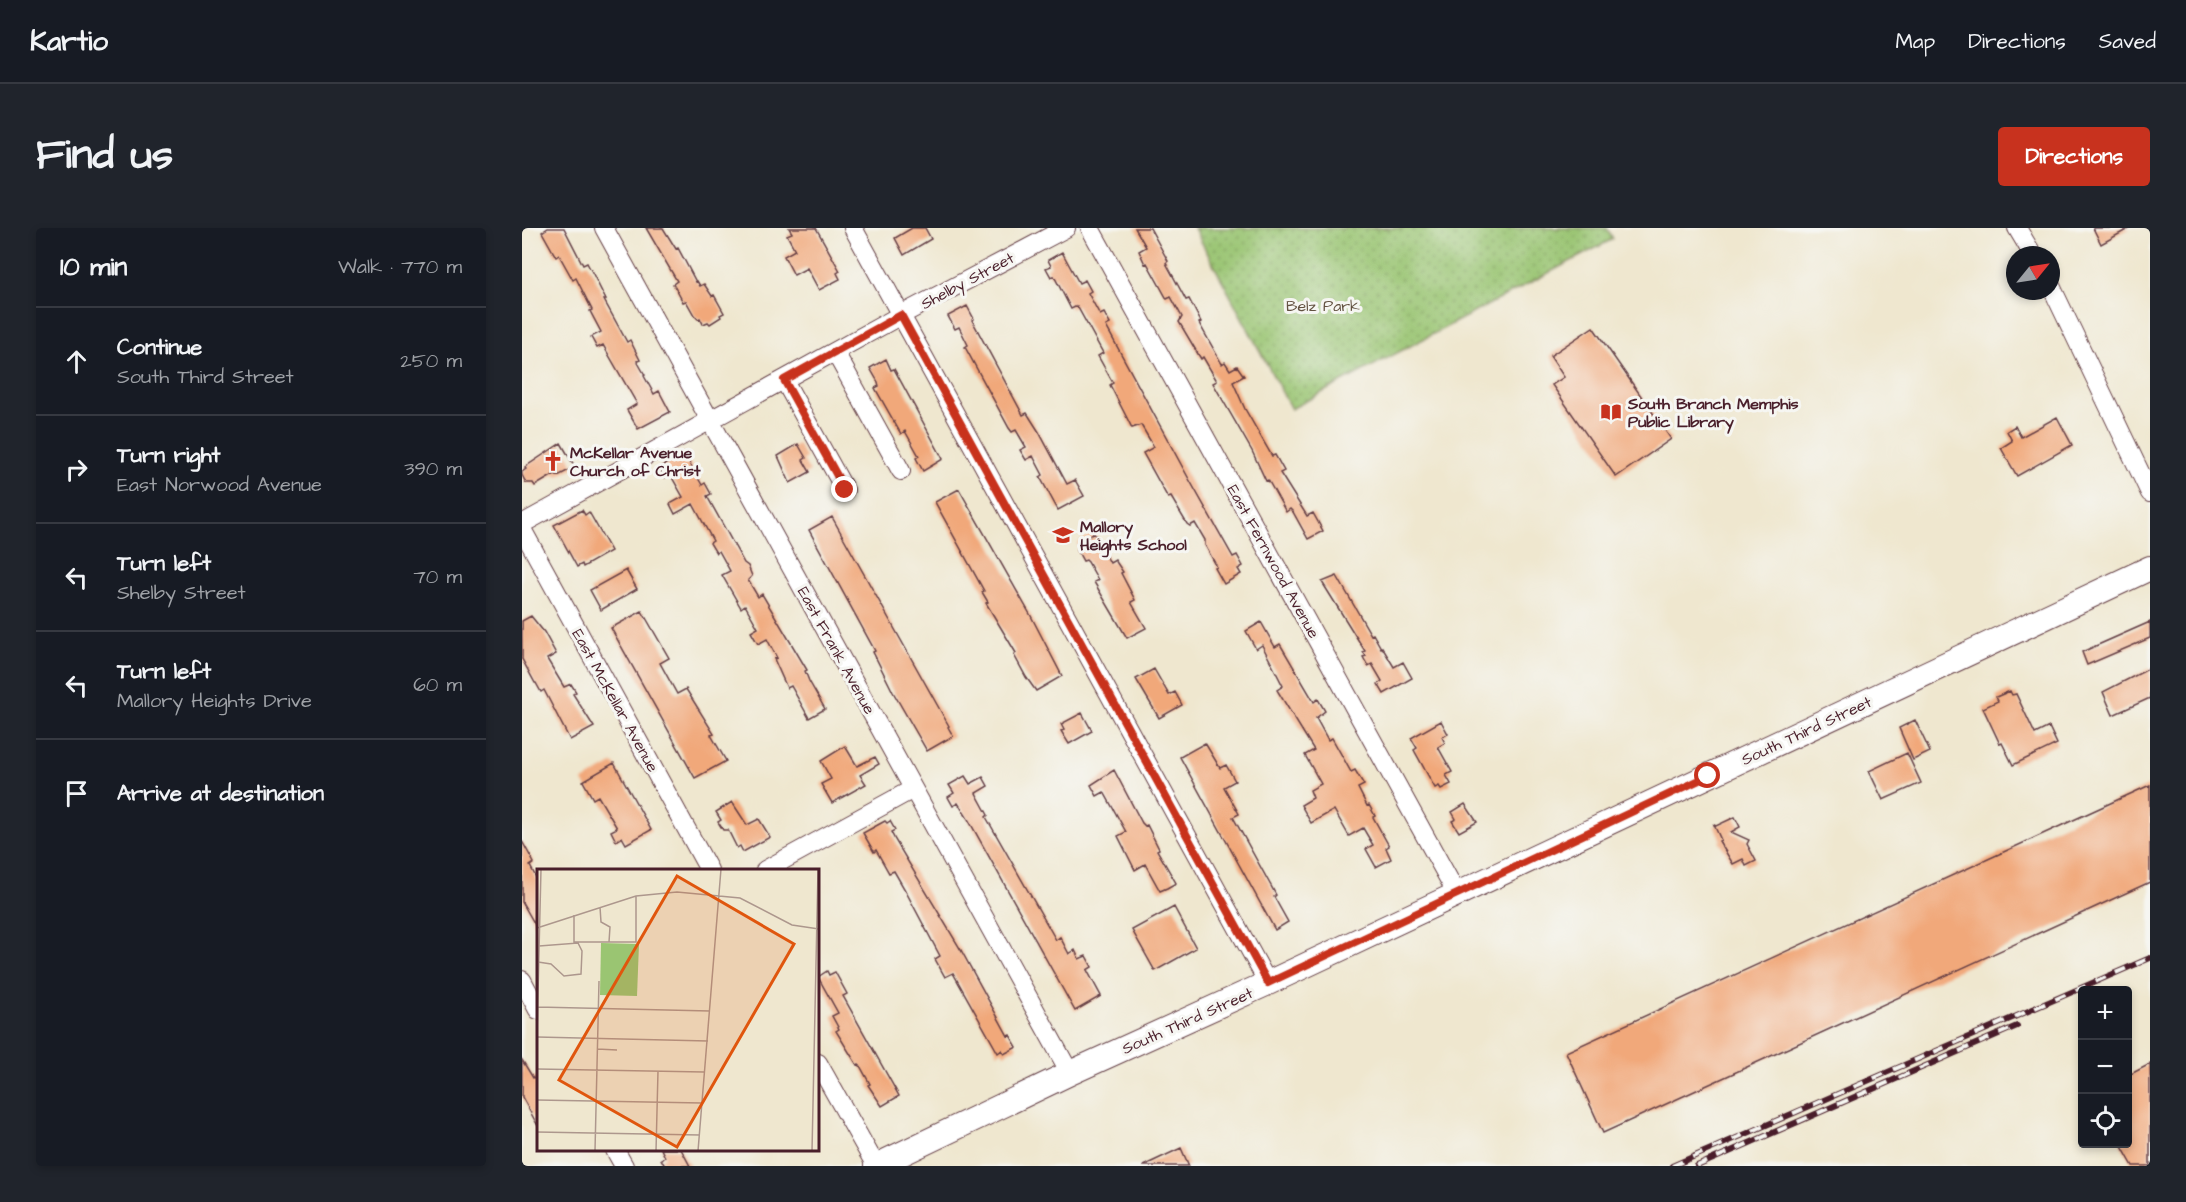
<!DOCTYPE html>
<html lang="en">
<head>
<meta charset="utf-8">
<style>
  body { margin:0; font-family:"Architects Daughter",sans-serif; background:#20242c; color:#f1f3f6 }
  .controls { position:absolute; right:18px; bottom:18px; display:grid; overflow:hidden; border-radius:6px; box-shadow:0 3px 9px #0003 }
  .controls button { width:54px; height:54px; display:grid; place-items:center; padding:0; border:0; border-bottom:2px solid #363941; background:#171b24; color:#f1f3f6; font:30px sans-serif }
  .compass { position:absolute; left:1484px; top:18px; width:54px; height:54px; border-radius:50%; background:#171b24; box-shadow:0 3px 9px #0003; rotate:60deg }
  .stop { position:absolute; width:18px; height:18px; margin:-14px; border:4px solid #c8321e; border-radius:50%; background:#fff }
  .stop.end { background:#c8321e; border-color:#fff; box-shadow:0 2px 6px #0008 }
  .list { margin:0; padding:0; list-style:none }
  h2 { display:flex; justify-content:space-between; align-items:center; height:78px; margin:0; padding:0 24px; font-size:26px }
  h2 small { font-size:20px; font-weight:400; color:#9ea1a6 }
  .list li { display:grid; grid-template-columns:39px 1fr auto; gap:18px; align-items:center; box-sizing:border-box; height:108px; padding:0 24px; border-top:2px solid #363941 }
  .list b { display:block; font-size:22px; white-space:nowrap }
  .list p { margin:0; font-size:20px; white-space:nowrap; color:#9ea1a6 }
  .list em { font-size:20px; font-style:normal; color:#9ea1a6 }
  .icon { flex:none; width:33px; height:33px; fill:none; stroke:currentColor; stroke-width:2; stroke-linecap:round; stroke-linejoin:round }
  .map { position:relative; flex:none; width:1628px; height:938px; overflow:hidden; border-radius:6px }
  header { display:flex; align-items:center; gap:36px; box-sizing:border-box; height:84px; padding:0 30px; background:#171b24; border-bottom:2px solid #363941 }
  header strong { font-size:28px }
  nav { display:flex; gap:33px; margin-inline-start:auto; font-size:21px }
  .intro { display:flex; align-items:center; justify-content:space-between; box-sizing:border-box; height:144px; padding:0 36px }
  h1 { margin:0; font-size:42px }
  .button { padding:15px 27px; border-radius:6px; background:#c8321e; color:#fff; font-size:21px; font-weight:700 }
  main { display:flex; gap:36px; padding:0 36px }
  aside { flex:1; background:#171b24; border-radius:6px; box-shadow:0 3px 9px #0003 }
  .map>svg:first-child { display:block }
  .park { fill:url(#park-dots); stroke:#72724e; stroke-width:1.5 }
  .building { fill:#f1a87a }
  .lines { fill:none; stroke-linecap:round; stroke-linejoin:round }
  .minor-casing { stroke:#633d44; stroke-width:20 }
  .major-casing { stroke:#633d44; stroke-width:26 }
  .minor { stroke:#fff; stroke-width:18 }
  .major { stroke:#fff; stroke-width:24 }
  .rail-casing { stroke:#4a1f2b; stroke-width:6 }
  .rail { stroke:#f6f6f2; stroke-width:4; stroke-dasharray:11; stroke-linecap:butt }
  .route { stroke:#c8321e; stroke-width:8 }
  .labels { text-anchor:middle; stroke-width:6; stroke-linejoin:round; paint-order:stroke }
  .street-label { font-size:16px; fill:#4a1f2b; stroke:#f6f6f2 }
  .park-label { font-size:16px; fill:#625140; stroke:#f6f6f2 }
  .poi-label { font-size:16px; font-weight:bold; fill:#4a1f2b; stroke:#f6f6f2; text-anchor:start }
  .inset-road { fill:none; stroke:#ad978d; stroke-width:1.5 }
  .view { fill:#e0560e; fill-opacity:0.15; stroke:#e0560e; stroke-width:3 }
  .inset-edge { fill:none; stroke:#4a1f2b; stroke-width:3 }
</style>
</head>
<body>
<header>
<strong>Kartio</strong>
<nav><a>Map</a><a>Directions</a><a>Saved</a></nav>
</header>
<div class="intro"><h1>Find us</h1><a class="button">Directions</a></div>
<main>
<aside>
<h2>10 min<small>Walk · 770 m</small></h2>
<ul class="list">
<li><svg class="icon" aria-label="ahead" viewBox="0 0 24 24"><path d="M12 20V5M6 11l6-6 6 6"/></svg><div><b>Continue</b><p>South Third Street</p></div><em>250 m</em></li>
<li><svg class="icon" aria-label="right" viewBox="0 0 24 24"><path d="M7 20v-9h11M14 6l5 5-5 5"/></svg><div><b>Turn right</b><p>East Norwood Avenue</p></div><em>390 m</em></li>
<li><svg class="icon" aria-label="left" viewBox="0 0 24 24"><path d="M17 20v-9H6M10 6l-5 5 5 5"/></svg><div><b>Turn left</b><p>Shelby Street</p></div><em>70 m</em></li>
<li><svg class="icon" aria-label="left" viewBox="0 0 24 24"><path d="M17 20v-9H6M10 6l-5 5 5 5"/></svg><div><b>Turn left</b><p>Mallory Heights Drive</p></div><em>60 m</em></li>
<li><svg class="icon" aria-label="arrive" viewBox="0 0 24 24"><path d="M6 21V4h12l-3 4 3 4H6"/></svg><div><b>Arrive at destination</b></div></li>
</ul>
</aside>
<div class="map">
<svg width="1628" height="938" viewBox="0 0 1628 938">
  <defs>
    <pattern id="park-dots" width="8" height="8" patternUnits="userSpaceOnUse" patternTransform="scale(1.5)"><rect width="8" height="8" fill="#9ac572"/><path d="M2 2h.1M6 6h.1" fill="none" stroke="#809f5e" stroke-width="1.8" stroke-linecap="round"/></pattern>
  </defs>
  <rect width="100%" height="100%" fill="#f6f6f2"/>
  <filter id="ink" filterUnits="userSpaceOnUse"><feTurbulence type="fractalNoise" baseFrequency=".0167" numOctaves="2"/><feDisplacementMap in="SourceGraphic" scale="12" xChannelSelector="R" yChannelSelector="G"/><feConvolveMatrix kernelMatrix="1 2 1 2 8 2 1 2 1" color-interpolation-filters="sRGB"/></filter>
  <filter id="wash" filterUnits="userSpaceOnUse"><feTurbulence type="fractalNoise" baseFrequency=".008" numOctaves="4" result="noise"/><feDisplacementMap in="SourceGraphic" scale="24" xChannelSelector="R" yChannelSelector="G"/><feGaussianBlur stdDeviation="1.35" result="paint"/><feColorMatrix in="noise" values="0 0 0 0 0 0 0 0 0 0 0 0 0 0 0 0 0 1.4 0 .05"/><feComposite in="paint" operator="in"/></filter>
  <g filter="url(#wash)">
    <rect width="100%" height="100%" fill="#efe7cf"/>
    <path class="park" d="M672 0H1085L1091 11 769 181Z"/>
    <g id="blocks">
      <path class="building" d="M26 0H42L61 37 65 35 71 46 84 72H82L105 114 108 112 118 132 115 133 123 147 122 148 132 166 137 163 148 184 116 201 105 182 115 176 81 117 75 120 69 109 79 104 68 83 70 82 54 50 51 52 37 27 34 29 20 4Z
        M124 0H141L154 21 156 20 174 54 175 53 178 58 182 56 190 68 192 67 202 85 198 87 199 89 188 96 186 94 181 96 178 90 176 91 172 87 164 73 161 74 155 63 151 56 155 53Z
        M267 0H294L318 43 315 45 318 51 297 62 285 40 272 47 262 28 273 22 265 7 270 5Z
        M390 0H403L409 11 382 27 373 10Z
        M613 0H628L646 33 644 35 664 72 667 71 679 94 677 95 700 136 703 134 708 142 715 138 722 148 711 154 723 181 750 228 753 227 762 243 758 245 785 288 791 285 801 303 786 311 771 284 768 281 764 284 746 252 744 253 730 223 691 155 695 153 681 129 679 131 657 94 660 89 649 69 645 71 625 35 623 36 617 23 624 19Z
        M1571 0H1608L1579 16Z
        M540 24 557 55 563 52 569 63 566 65 578 87 582 85 588 96 584 98 667 251 711 329 715 327 721 338 716 341 719 346 702 356 693 340 695 339 683 317V312L673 295 668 298 665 296 649 269 646 270 621 225 632 219 619 197 610 200 604 188 588 157 591 155 576 128 581 125 555 78 549 81 532 48 529 49 524 40 529 38 526 32Z
        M445 78 452 91 450 92 501 187 505 185 517 204 545 256 553 252 562 268 536 282 518 249 521 247 511 228 504 232 498 222 504 219 494 202 490 204 487 200 443 119 446 117 437 99 433 101 426 88Z
        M1071 99 1149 211 1094 249 1030 157 1042 149 1028 128Z
        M364 131 369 142 372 141 421 231 401 243 394 230 397 228 383 203 379 206 353 160 357 158 356 154 348 140Z
        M1535 189 1550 217 1495 248 1479 220 1490 213 1485 203 1493 198 1499 209Z
        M39 215 53 239 36 248 33 246 13 258 11 255H4L0 247V244L4 241 3 239Z
        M276 216 284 230 281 232 288 244 268 255 256 228Z
        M162 225 180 257 183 255 189 266 185 268 222 335 226 338 230 348 226 352 236 369 240 366 285 442 283 443 287 453 303 481 287 490 269 458 265 460 252 431 255 430 245 411 236 416 229 404 236 400 223 377 219 380 200 347 208 343 197 323 194 325 188 315 191 313 171 276 153 286 148 276 161 269 148 246 143 250 137 240Z
        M437 261 509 388 540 448 514 463 504 449 492 427 494 425 464 375 466 374 460 364 462 363 413 274Z
        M60 282 63 287 67 284 89 323 61 339 60 336 55 339 32 297Z
        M310 289 427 498 426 499 431 508 405 523 371 464 351 424 353 423 287 302Z
        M572 305 588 335 593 332 601 344 599 345 613 372 609 374 624 400 605 410 572 354 576 352 566 334 564 332 561 333 555 322 558 321 555 315Z
        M104 342 115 361 79 382 68 362Z
        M815 348 849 407 851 406 859 420 860 419 872 439 881 434 890 450 862 466 856 456 860 453 850 436 846 438 841 429 844 428 841 424 843 423 800 354Z
        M120 383 147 430 138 435 155 466 164 461 192 506 189 507 204 533 173 550 89 400Z
        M9 388 22 404 34 426 25 431 42 459 49 456 54 464 51 466 72 499 48 512 22 462 19 464 14 455H13L0 431V393Z
        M739 394 753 419 758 416 792 474 796 471 803 483 794 490 806 512 810 510 829 544 833 542 842 557 836 560 845 578 847 577 853 588 851 589 867 618 864 620 869 631 854 639 844 621 851 617 841 600 827 608 812 582 789 595 779 577 791 570 788 562 799 556 783 527 792 522 755 462 761 458 740 417 734 421 724 403Z
        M1628 394V410L1565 437 1560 424Z
        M1628 440V470L1591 487 1581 464Z
        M632 441 647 467 653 464 660 477 637 490 614 451Z
        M1488 463 1490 467 1494 466 1513 506 1527 499 1535 516 1491 537 1480 515 1478 516 1461 480 1476 473 1474 469Z
        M560 485 570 503 547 516 539 503 542 502 539 496Z
        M1393 492 1408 524 1391 532 1377 500Z
        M919 493 926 506 920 509 923 515 916 519 930 544 924 547 929 556 919 561 917 558 913 560 892 522 895 520 889 510Z
        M683 515 698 540 704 537 713 553 702 559 717 586 711 589 754 667 752 669 766 694 753 702 658 529Z
        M323 518 335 538 353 529 357 536 338 547 344 556 310 575 299 556 309 551 299 533Z
        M1385 525 1399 555 1361 572 1347 543Z
        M92 535 129 602 104 616 100 609 94 613 89 603 95 600 76 568 71 571 61 553Z
        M592 542 620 595 623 598 625 597 637 621 635 622 654 655 645 660 638 663 623 636 613 642 596 608 604 604 582 564 575 568 569 557Z
        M443 548 448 556 461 549 466 558 454 565 466 587 464 589 534 712 538 709 547 726 553 722 557 731 564 728 570 739 565 742 579 768 553 783 446 591 436 575 431 578 426 569 432 565 427 557Z
        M1628 557V654L1081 905 1044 824Z
        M210 574 225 597 237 591 248 609 221 624 218 618 215 620 206 602H201L196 594 199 592 194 584Z
        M943 576 955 594 937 604 930 593 934 591 930 584Z
        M1213 589 1218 599 1209 604 1227 612 1225 616 1234 633 1224 638 1221 631 1211 636 1197 613 1199 612 1192 597 1194 598Z
        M363 593 365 595 368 593 373 602 369 604 373 612 439 722 486 808 488 807 495 819 482 826 480 822 476 825 431 745 423 749 413 731 418 728 383 662 372 643 367 645 354 622 352 624 341 605Z
        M0 613 12 635 8 638 16 653V702L0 674Z
        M652 679 674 720 633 743 610 702Z
        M305 743 307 747 313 744 325 766 321 768 377 868 360 878 346 857 348 856 337 836 335 837 314 803 317 801 310 788 316 785 296 749Z
        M0 832 11 850 16 847V898L0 869Z
        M1628 836V938H1611L1598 915H1605V848Z
        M659 920 667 938H621Z
        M139 921H159L168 938H143L139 931 143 929Z"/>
    </g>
  </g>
  <g filter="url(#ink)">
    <use href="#blocks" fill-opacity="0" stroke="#633d44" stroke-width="1.5"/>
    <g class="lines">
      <g class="minor-casing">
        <path id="minor" d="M82 0 548 845
          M331 0 746 755
          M568 0 935 666
          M1495 0 1511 27
          M1529 58 1628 265
          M313 124 379 243
          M262 152 323 262
          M0 296 379 87 544 0
          M0 301 187 642
          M243 642 391 561
          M0 752 16 782
          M296 835 354 938
          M93 922 102 938"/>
      </g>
      <g class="major-casing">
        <path id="major" d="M354 938 548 845 746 755 1628 340"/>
      </g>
      <use href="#minor" class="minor"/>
      <use href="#major" class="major"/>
      <g class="rail-casing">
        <path id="rail" d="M1150 938 1628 730
          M1175 938 1495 798"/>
      </g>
      <use href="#rail" class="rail"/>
    </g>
  </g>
  <g class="lines" filter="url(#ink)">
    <path class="route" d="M323 262 262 152 379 87 746 755 1186 548"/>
  </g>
  <defs>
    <g id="library-bare" transform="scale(1.62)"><path d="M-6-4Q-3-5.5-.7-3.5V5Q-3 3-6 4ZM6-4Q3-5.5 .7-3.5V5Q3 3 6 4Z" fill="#c8321e" stroke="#f6f6f2" stroke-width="2.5" paint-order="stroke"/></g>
    <g id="church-bare" transform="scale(1.62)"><path d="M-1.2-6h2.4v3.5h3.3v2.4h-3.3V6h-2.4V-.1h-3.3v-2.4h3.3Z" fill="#c8321e" stroke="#f6f6f2" stroke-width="2.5" paint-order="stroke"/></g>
    <g id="school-bare" transform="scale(1.62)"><path d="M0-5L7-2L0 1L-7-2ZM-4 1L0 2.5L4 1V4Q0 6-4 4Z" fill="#c8321e" stroke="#f6f6f2" stroke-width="2.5" paint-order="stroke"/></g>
  </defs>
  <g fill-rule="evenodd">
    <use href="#library-bare" x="1089" y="184"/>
    <use href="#church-bare" x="31" y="233"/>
    <use href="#school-bare" x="541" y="307"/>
  </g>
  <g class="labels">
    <g class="street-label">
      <text transform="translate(445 52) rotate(-28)" y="6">Shelby Street</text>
      <text transform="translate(752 333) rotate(61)" y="6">East Fernwood Avenue</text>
      <text transform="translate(315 422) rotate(61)" y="6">East Frank Avenue</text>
      <text transform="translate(94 472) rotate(61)" y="6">East McKellar Avenue</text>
      <text transform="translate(1284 502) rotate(-25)" y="6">South Third Street</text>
      <text transform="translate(665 792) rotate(-24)" y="6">South Third Street</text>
    </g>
    <g class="park-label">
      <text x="801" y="83">Belz Park</text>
    </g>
    <g class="poi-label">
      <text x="1106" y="181">South Branch Memphis<tspan x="1106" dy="18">Public Library</tspan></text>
      <text x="48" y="230">McKellar Avenue<tspan x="48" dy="18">Church of Christ</tspan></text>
      <text x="558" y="304">Mallory<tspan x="558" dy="18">Heights School</tspan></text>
    </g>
  </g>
  <g transform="translate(15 641)">
    <rect width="282" height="282" fill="#efe7cf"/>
    <path d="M64 74 102 75 100 127 63 126Z" fill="#9ac572"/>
    <path class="inset-road" d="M63 38 64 53 73 58 72 73M37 46V73H99V27M0 59 99 27 140 23 203 29 255 56 282 60M1 93 14 95 27 107 44 105 45 82 41 74 2 77M0 138 173 142M0 167 4 0M0 168 171 172M60 180 80 181M0 200 167 203M0 231 165 234M0 263 163 266M58 282 62 112M119 282 121 202M161 282 184 0M275 282 281 0"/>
    <path class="view" d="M140 7 257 75 140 278 22 211Z"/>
    <rect width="282" height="282" class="inset-edge"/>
  </g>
</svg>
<div class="controls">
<button>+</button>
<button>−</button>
<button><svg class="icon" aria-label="locate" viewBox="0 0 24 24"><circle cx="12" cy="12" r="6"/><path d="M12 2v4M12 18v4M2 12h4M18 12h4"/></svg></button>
</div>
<svg class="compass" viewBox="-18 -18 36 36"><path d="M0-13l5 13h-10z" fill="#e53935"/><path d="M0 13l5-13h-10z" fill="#9ea1a6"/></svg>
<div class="stop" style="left:1186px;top:548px"></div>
<div class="stop end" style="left:323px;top:262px"></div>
</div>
</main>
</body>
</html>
